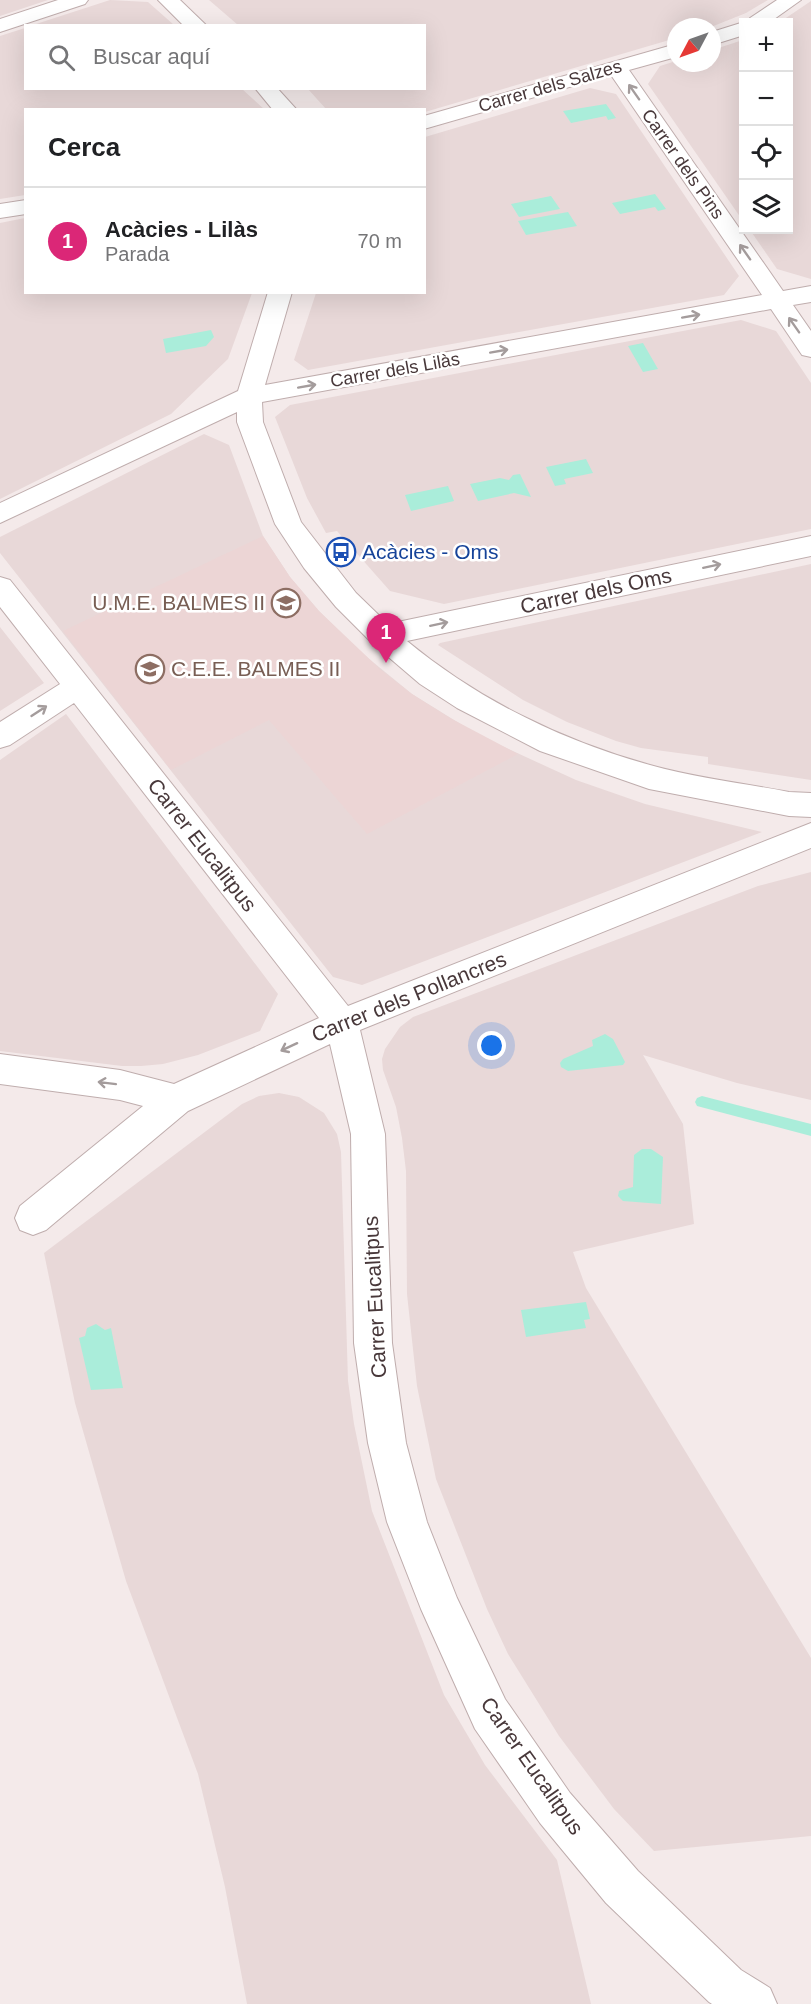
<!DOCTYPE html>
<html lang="es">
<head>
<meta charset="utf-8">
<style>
  body { margin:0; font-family:Helvetica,sans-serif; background:#f6f6f6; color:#202124 }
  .controls { position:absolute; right:18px; top:18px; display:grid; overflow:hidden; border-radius:0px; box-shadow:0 6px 24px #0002 }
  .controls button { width:54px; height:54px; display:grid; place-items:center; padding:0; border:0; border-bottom:2px solid #e0e0e0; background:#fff; color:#202124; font:30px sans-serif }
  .compass { position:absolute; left:667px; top:18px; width:54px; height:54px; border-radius:50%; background:#fff; box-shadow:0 6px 24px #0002; rotate:229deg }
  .you { position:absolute; left:492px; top:1046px; width:21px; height:21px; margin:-15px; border:4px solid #fff; border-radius:50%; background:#1a73e8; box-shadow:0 0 0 9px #1a73e833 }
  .badge { display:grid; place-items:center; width:39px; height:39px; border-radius:50%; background:#db2777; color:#fff; font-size:20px; font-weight:700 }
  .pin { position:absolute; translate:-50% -50px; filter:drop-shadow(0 2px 3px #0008) }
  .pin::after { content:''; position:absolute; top:32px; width:21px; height:18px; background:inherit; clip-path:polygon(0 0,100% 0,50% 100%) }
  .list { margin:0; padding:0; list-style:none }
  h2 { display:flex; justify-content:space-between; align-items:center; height:78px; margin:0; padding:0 24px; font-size:26px }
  h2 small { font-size:20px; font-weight:400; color:#757577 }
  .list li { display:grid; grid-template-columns:39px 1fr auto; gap:18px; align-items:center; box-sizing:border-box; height:108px; padding:0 24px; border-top:2px solid #e0e0e0 }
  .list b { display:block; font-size:22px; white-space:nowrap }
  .list p { margin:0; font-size:20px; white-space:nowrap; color:#757577 }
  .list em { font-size:20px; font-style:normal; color:#757577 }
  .icon { flex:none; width:33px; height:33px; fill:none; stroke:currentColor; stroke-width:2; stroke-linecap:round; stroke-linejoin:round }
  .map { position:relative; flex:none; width:811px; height:2004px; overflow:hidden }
  .search { position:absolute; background:#fff; box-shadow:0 6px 24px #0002; left:24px; top:24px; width:402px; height:66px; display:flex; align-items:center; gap:15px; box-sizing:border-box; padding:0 21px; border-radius:0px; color:#757577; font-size:22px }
  .panel { position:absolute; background:#fff; box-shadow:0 6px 24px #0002; left:24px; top:108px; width:402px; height:186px; border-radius:0px }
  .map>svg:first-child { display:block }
  .residential { fill:#e8d8d8 }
  .education { fill:#ecd5d5 }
  .water { fill:#aaedda }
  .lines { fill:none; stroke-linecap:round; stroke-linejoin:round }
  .stream { fill:#aaedda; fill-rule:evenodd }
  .minor-casing { stroke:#bfadad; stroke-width:2 }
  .minor { fill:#fff; fill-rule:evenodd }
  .oneway { stroke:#a49c9c }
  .labels { text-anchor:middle; stroke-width:5; stroke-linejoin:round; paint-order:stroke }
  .far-street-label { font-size:18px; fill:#48383a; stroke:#fff }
  .transit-label { font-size:21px; fill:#164399; stroke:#fff; text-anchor:start }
  .street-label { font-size:21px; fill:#48383a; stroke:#fff }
  .education-label { font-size:21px; fill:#785e54; stroke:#fff; text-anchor:end }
</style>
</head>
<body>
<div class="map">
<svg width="811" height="2004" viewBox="0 0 811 2004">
  <rect width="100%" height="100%" fill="#f4eaea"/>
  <path class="residential" d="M0 0H48L0 16Z
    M110 0 148 2 174 25H33Z
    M209 0H768L746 13 711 27H676V38L425 112 424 110 326 109 308 89 424 88V26L238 25Z
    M811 1V279L777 269 750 230H788V22H780Z
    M25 28 26 88 242 89 264 109 26 110 25 195 0 199V36Z
    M743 40V221L648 84 660 66 676 61V63H712V50Z
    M590 88 616 94 739 276 724 295 308 370 294 360 316 293 424 292 425 137Z
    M25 218 26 292 252 293 228 359 171 414 0 499V223Z
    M741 320 776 331 811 383V529L444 604 390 591 337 531 326 533 307 498 275 417 290 405Z
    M204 434 229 445 263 536 290 577 319 611 357 649 412 694 480 736 576 780 645 804 762 832 362 985 333 977 0 553V537Z
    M811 564V780L708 764V757L641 748 616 741 567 722 523 700 438 645 440 643Z
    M0 627 44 683 0 711Z
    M66 714 278 994 260 1031 198 1055 163 1064 141 1066H122L0 1051V760Z
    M811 872V1100L737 1083 643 1055 683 1124 694 1224 573 1252 586 1288 811 1658V1836L654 1851 614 1809 559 1736 508 1654 487 1609 436 1479 417 1386 407 1294 406 1171 402 1138 396 1107 383 1070 382 1059 385 1049 400 1027 413 1017 758 886Z
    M279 1093 299 1097 324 1113 337 1134 341 1152 348 1381 354 1424 372 1511 444 1695 485 1765 557 1860 591 2004H247L225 1887 198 1774 126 1581 75 1403 44 1253 242 1104 259 1096Z"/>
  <path class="education" d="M263 536 290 577 319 611 381 670 412 694 450 718 518 754 367 834 269 720 171 770 63 631Z"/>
  <path class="water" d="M606 104 616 118 608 120 606 116 571 123 563 111Z
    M655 194 666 209 658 211 655 207 620 214 612 203Z
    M551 196 560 209 519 217 511 204Z
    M568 212 577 226 526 235 518 221Z
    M211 330 214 337 206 346 166 353 163 339Z
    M643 343 658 369 643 372 628 346Z
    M586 459 593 473 564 479 566 484 555 486 546 467Z
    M520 474 531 497 514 493 478 501 470 484 500 478 509 480 513 475Z
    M448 486 454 501 411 511 405 495Z
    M605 1034 613 1039 625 1062 623 1065 568 1071 561 1067 560 1063 563 1059 593 1046 592 1040Z
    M642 1149H651L663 1157 661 1204 623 1201 618 1196 619 1191 633 1187 634 1155Z
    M586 1302 590 1319 584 1320 586 1328 526 1337 521 1310Z
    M96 1324 105 1330 111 1328 123 1388 91 1390 79 1338 85 1336 87 1328Z"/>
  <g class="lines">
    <path class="stream" d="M702 1096 811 1124V1136L697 1106 695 1102 697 1098Z"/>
    <g class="minor-casing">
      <path id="minor" d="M58 0H88L85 4 0 32V19Z
        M158 0H180L207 26H184Z
        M777 0H801L770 22H747L750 18Z
        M744 22H747H744V35L712 45V32Z
        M676 44V57L629 70 783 291 811 286V302L793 305 811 331V357L802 355 771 309 262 402 263 422 301 522 356 593 388 624 811 536V556L407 641C477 699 562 741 650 765 695 778 743 783 789 792L811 793V817L789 816 649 789 540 751 457 708 420 684 372 643 336 607 304 568 275 524 237 422V412L0 523V503L238 391 268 292H292L265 385 762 295 611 75 424 129V116Z
        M255 88H277L297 110H273Z
        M26 200V214L0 218V204Z
        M0 577 10 580 348 1006 811 823V848L360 1030 385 1134 392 1343 406 1443 427 1522 457 1598 505 1699 570 1793 638 1871 741 1970 770 1988 777 2004H712L709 2002 606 1903 540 1823 475 1729 421 1609 387 1522 368 1443 354 1343 351 1134 330 1044 188 1111 46 1230 33 1235 20 1230 15 1218 20 1206 143 1106 120 1100 0 1084V1054L120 1070 174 1084 319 1018 74 703 10 745 0 748V722L60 684 0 607Z"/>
    </g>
    <use href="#minor" class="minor"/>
  </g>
  <defs><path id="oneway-shaft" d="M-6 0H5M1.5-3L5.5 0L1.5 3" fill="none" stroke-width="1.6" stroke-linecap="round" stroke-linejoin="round" transform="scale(1.5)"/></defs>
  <g class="oneway">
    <use href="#oneway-shaft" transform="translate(634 92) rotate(-125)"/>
    <use href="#oneway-shaft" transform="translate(745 252) rotate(-125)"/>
    <use href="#oneway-shaft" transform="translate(691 316) rotate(-10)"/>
    <use href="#oneway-shaft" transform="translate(794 325) rotate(-125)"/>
    <use href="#oneway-shaft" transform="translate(499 351) rotate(-10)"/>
    <use href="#oneway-shaft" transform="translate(307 386) rotate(-10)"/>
    <use href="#oneway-shaft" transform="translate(712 566) rotate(-12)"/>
    <use href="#oneway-shaft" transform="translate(439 624) rotate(-12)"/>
    <use href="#oneway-shaft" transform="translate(39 711) rotate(-33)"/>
    <use href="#oneway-shaft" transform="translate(289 1047) rotate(155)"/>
    <use href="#oneway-shaft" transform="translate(107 1083) rotate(-173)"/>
  </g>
  <defs>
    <g id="bus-ring" transform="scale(1.5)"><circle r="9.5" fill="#fff" stroke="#1a4fb4" stroke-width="1.5"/><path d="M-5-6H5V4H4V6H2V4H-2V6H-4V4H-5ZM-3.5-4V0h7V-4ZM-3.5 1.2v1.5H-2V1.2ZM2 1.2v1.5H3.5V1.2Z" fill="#1a4fb4"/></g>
    <g id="school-ring" transform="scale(1.5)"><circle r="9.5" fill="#fff" stroke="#8d6e63" stroke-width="1.5"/><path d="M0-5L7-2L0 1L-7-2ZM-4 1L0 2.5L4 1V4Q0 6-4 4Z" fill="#8d6e63"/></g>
  </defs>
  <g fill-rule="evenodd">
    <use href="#bus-ring" x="341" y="552"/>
    <use href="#school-ring" x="286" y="603"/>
    <use href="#school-ring" x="150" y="669"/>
  </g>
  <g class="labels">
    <g class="far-street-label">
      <text transform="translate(550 86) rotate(-16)" y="6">Carrer dels Salzes</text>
      <text transform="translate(683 164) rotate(55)" y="6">Carrer dels Pins</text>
      <text transform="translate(395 370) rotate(-10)" y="6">Carrer dels Lilàs</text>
    </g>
    <g class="transit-label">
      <text x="362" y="559">Acàcies - Oms</text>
    </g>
    <g class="street-label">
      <text transform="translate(596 591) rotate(-12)" y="7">Carrer dels Oms</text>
      <text transform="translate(202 845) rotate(52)" y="7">Carrer Eucalitpus</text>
      <text transform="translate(409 997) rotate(-22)" y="7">Carrer dels Pollancres</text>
      <text transform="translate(375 1297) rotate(-93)" y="7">Carrer Eucalitpus</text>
      <text transform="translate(532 1766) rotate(55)" y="7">Carrer Eucalitpus</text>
    </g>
    <g class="education-label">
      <text x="265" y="610">U.M.E. BALMES II</text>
      <text x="171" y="676" text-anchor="start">C.E.E. BALMES II</text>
    </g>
  </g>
</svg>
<div class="controls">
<button>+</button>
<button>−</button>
<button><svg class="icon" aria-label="locate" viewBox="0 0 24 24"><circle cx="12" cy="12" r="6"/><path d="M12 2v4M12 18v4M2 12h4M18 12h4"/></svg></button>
<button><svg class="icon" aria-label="layers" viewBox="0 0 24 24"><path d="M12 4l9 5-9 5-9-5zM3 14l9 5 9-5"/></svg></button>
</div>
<svg class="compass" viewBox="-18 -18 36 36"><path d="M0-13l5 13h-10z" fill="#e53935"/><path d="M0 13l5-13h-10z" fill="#757577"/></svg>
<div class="you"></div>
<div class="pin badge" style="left:386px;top:663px">1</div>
<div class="search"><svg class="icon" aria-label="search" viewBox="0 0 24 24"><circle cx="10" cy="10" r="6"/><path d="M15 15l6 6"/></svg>Buscar aquí</div>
<section class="panel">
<h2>Cerca<small></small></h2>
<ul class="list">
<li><span class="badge">1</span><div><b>Acàcies - Lilàs</b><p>Parada</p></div><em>70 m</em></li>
</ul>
</section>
</div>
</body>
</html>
